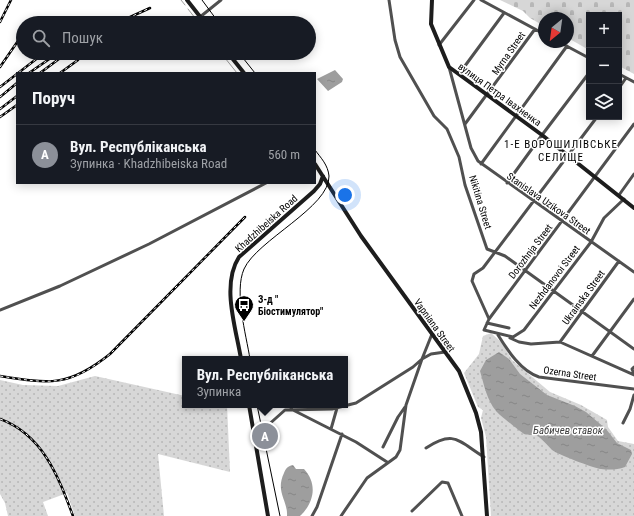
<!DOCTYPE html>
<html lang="uk">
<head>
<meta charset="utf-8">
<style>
  body { margin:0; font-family:"Roboto Condensed",sans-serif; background:#242831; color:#f1f3f6 }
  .controls { position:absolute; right:12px; top:12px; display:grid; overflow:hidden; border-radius:0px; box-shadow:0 2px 10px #0003 }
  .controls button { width:36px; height:36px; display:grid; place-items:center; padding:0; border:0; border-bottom:1px solid #363941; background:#171b24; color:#f1f3f6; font:20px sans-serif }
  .compass { position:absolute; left:538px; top:12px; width:36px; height:36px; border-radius:50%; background:#171b24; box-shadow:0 2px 10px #0003; rotate:209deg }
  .you { position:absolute; left:345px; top:195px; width:14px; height:14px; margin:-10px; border:3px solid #fff; border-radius:50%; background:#1a73e8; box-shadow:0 0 0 6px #1a73e833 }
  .badge { display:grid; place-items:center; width:26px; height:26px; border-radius:50%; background:#8c9099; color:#fff; font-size:13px; font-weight:700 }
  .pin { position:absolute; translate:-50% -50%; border:2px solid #fff; box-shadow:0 1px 4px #0006 }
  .popup { position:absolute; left:182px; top:356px; width:166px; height:52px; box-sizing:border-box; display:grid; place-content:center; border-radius:0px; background:#171b24; filter:drop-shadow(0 1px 3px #0005); font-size:13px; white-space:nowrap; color:#9ea1a6 }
  .popup b { font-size:15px; color:#f1f3f6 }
  .popup::after { content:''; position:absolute; left:50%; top:100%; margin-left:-8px; border:8px solid transparent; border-top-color:#171b24 }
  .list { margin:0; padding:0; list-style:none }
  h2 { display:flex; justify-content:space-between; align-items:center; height:52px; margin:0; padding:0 16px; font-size:17px }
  h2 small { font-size:13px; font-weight:400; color:#9ea1a6 }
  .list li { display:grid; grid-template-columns:26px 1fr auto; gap:12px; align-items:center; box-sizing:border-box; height:60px; padding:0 16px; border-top:1px solid #363941 }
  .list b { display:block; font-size:15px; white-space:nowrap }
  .list p { margin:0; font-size:13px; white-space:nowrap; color:#9ea1a6 }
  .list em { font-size:13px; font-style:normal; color:#9ea1a6 }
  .icon { flex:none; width:22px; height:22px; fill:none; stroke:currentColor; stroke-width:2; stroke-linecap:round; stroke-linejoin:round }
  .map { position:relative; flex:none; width:634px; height:516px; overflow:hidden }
  .search { position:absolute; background:#171b24; box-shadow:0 2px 10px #0003; left:16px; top:16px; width:300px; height:44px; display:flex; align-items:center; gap:10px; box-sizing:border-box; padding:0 14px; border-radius:22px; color:#9ea1a6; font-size:15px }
  .panel { position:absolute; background:#171b24; box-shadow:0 2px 10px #0003; left:16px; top:72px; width:300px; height:112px; border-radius:0px }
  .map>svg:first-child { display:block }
  .grass { fill:url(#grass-dots) }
  .cemetery { fill:url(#cemetery-stones) }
  .water { fill:url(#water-ripples) }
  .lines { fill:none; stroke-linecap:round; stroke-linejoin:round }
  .stream { stroke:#9e9e9e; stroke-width:1 }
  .street { stroke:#505050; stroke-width:3 }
  .secondary { stroke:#1d1d1d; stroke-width:4 }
  .tram { stroke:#000; stroke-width:1 }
  .rail-casing { stroke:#000; stroke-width:2.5 }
  .rail { stroke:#fff; stroke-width:1; stroke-dasharray:3; stroke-linecap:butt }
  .labels { text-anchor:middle; stroke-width:3; stroke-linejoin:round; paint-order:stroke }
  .street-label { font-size:10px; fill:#000; stroke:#fff }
  .poi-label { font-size:10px; font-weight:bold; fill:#000; stroke:#fff; text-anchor:start }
  .neighbourhood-label { font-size:11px; letter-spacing:1px; fill:#000; stroke:#fff }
  .water-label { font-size:11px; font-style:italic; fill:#3f3f3f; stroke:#fff }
</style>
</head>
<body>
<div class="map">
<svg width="634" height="516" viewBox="0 0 634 516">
  <defs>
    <pattern id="grass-dots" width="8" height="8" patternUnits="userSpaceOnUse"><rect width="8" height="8" fill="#d7d7d7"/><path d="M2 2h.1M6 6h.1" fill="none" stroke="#b7b7b7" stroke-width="1.8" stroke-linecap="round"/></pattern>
    <pattern id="cemetery-stones" width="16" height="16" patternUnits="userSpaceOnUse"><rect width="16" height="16" fill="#d7d7d7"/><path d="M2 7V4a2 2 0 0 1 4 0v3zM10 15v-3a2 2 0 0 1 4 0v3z" fill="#b7b7b7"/></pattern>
    <pattern id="water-ripples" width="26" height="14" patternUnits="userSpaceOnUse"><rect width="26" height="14" fill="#9e9e9e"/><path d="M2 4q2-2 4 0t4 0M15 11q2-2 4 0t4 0" fill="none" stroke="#868686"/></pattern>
  </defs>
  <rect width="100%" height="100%" fill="#fff"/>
  <path class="grass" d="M491 333 502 343 512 360 550 392 581 405 607 420 608 427 618 441 634 444V516H491L486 437 481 418 483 410 478 407 464 373 479 354 483 336Z
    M95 376 185 396V405H227L230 472 158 454 164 516H75L67 493 43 502 48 516H8L5 503 0 494V380L23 385 58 386Z"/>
  <path class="cemetery" d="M500 0H634V74L619 66V15H589V50L568 38V18H544V26L530 18 523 11Z"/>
  <path class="water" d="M335 70 343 79 342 82 328 91 317 79Z
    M499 352 509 359 520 374 547 395 575 406 586 412 606 429 617 443 631 450 632 454 625 467C617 470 609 470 601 469 593 468 557 454 552 450 548 446 544 441 539 437 534 434 529 436 524 434 521 432 498 414 496 411 487 400 484 385 480 371L486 360Z
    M293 465 296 469H304C318 484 314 503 300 516H287C288 500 275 492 284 473 286 468 288 466 293 465Z"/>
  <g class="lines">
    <path class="stream" d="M181 0 185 5
      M188 9 199 23
      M221 53 237 73"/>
    <path class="street" d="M389 0 395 40 400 57 434 116 447 129 459 157 465 185 487 249 505 256 634 349
      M481 0 544 34
      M200 17 221 0
      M559 42 589 58
      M439 45 474 0
      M449 67 471 148 478 161 634 272
      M459 74 504 13
      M619 74 634 82
      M619 88 626 78
      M465 124 535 29
      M481 164 567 46
      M507 183 542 135 589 73
      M619 195 634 174
      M624 199 604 218 591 242 524 330 513 337 484 330 489 319 634 124
      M0 310 60 286 149 244 266 183
      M489 319 472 281 474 274 483 268 597 117
      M487 323 509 328
      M498 335C508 351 521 371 539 377L634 389
      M510 338 519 342 531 344 560 342 634 375
      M560 342 619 261
      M592 356 634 299
      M634 367 632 369 634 374
      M291 409 356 442 387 462
      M623 423 630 409 634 395
      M331 429 337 408
      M254 433 266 427 285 410 332 409 356 403 413 367 422 359 432 334
      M383 447 398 417 405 407
      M426 448C455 429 459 442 484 457
      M412 511 442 482 448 483 462 516
      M312 516 317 507 342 434
      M341 516 367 478 396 457 400 450 406 405 422 359 431 354 445 352"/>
    <path class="secondary" d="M187 0 205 23
      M432 0 431 24 449 67 542 135 634 208
      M228 53 244 73
      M315 164 361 236 459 371 476 413 481 432 487 516
      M241 359C236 328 221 285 239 257L314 191 320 184 323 176
      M249 405 268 516"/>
    <path class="tram" d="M202 0 219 23
      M239 53 255 73
      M250 359C246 334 234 292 244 269 257 240 330 207 329 176 328 165 321 158 315 150
      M257 405 280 516"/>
    <g class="rail-casing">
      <path id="rail" d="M0 22 11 0
        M117 23 150 8
        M0 67 20 38
        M29 73 58 53
        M40 73 67 53
        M60 73 78 60
        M0 87 44 53
        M0 97 17 83
        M0 109 17 96
        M0 117 17 105
        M0 376C50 384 69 387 110 354L245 217
        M0 419C43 435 58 476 73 516"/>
    </g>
    <use href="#rail" class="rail"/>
  </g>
  <defs>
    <g id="bus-pin" transform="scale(1)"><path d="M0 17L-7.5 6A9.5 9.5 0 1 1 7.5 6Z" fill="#000" stroke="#fff"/><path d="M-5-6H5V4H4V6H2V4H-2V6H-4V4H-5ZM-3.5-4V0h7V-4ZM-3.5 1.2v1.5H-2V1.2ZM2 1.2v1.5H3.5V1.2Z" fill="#fff"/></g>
  </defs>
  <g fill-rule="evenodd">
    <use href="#bus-pin" x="244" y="305"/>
  </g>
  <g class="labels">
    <g class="street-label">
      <text transform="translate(508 53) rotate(-55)" y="4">Myrna Street</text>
      <text transform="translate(500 94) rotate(36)" y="4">вулиця Петра Івахненка</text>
      <text transform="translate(481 202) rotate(73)" y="4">Nikitina Street</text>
      <text transform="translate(549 203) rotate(35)" y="4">Stanislava Uzikova Street</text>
      <text transform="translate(266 223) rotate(-42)" y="4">Khadzhibeiska Road</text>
      <text transform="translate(530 251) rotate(-53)" y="4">Dorozhnja Street</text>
      <text transform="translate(554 277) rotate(-53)" y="4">Nezhdanovoi Street</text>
      <text transform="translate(583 297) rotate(-54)" y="4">Ukrainska Street</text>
      <text transform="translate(435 325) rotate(54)" y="4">Vapniana Street</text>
      <text transform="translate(570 373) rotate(8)" y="4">Ozerna Street</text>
    </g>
    <g class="poi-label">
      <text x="258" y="303">З-д "<tspan x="258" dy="12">Біостимулятор"</tspan></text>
    </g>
    <g class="neighbourhood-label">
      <text x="561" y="148">1-Е ВОРОШИЛІВСЬКЕ<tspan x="561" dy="13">СЕЛИЩЕ</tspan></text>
    </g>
    <g class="water-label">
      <text x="568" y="434">Бабичев ставок</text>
    </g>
  </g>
</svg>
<div class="controls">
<button>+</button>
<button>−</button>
<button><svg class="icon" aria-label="layers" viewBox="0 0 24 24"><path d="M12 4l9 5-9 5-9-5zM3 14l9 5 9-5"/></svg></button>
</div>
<svg class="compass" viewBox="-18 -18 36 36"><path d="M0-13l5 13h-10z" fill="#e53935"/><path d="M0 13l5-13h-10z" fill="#9ea1a6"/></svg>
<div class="you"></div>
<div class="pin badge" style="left:265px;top:436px">A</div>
<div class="popup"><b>Вул. Республіканська</b>Зупинка</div>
<div class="search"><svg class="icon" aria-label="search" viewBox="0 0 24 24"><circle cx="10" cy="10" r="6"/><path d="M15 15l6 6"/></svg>Пошук</div>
<section class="panel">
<h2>Поруч<small></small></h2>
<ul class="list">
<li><span class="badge">A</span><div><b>Вул. Республіканська</b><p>Зупинка · Khadzhibeiska Road</p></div><em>560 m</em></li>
</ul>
</section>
</div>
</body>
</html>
